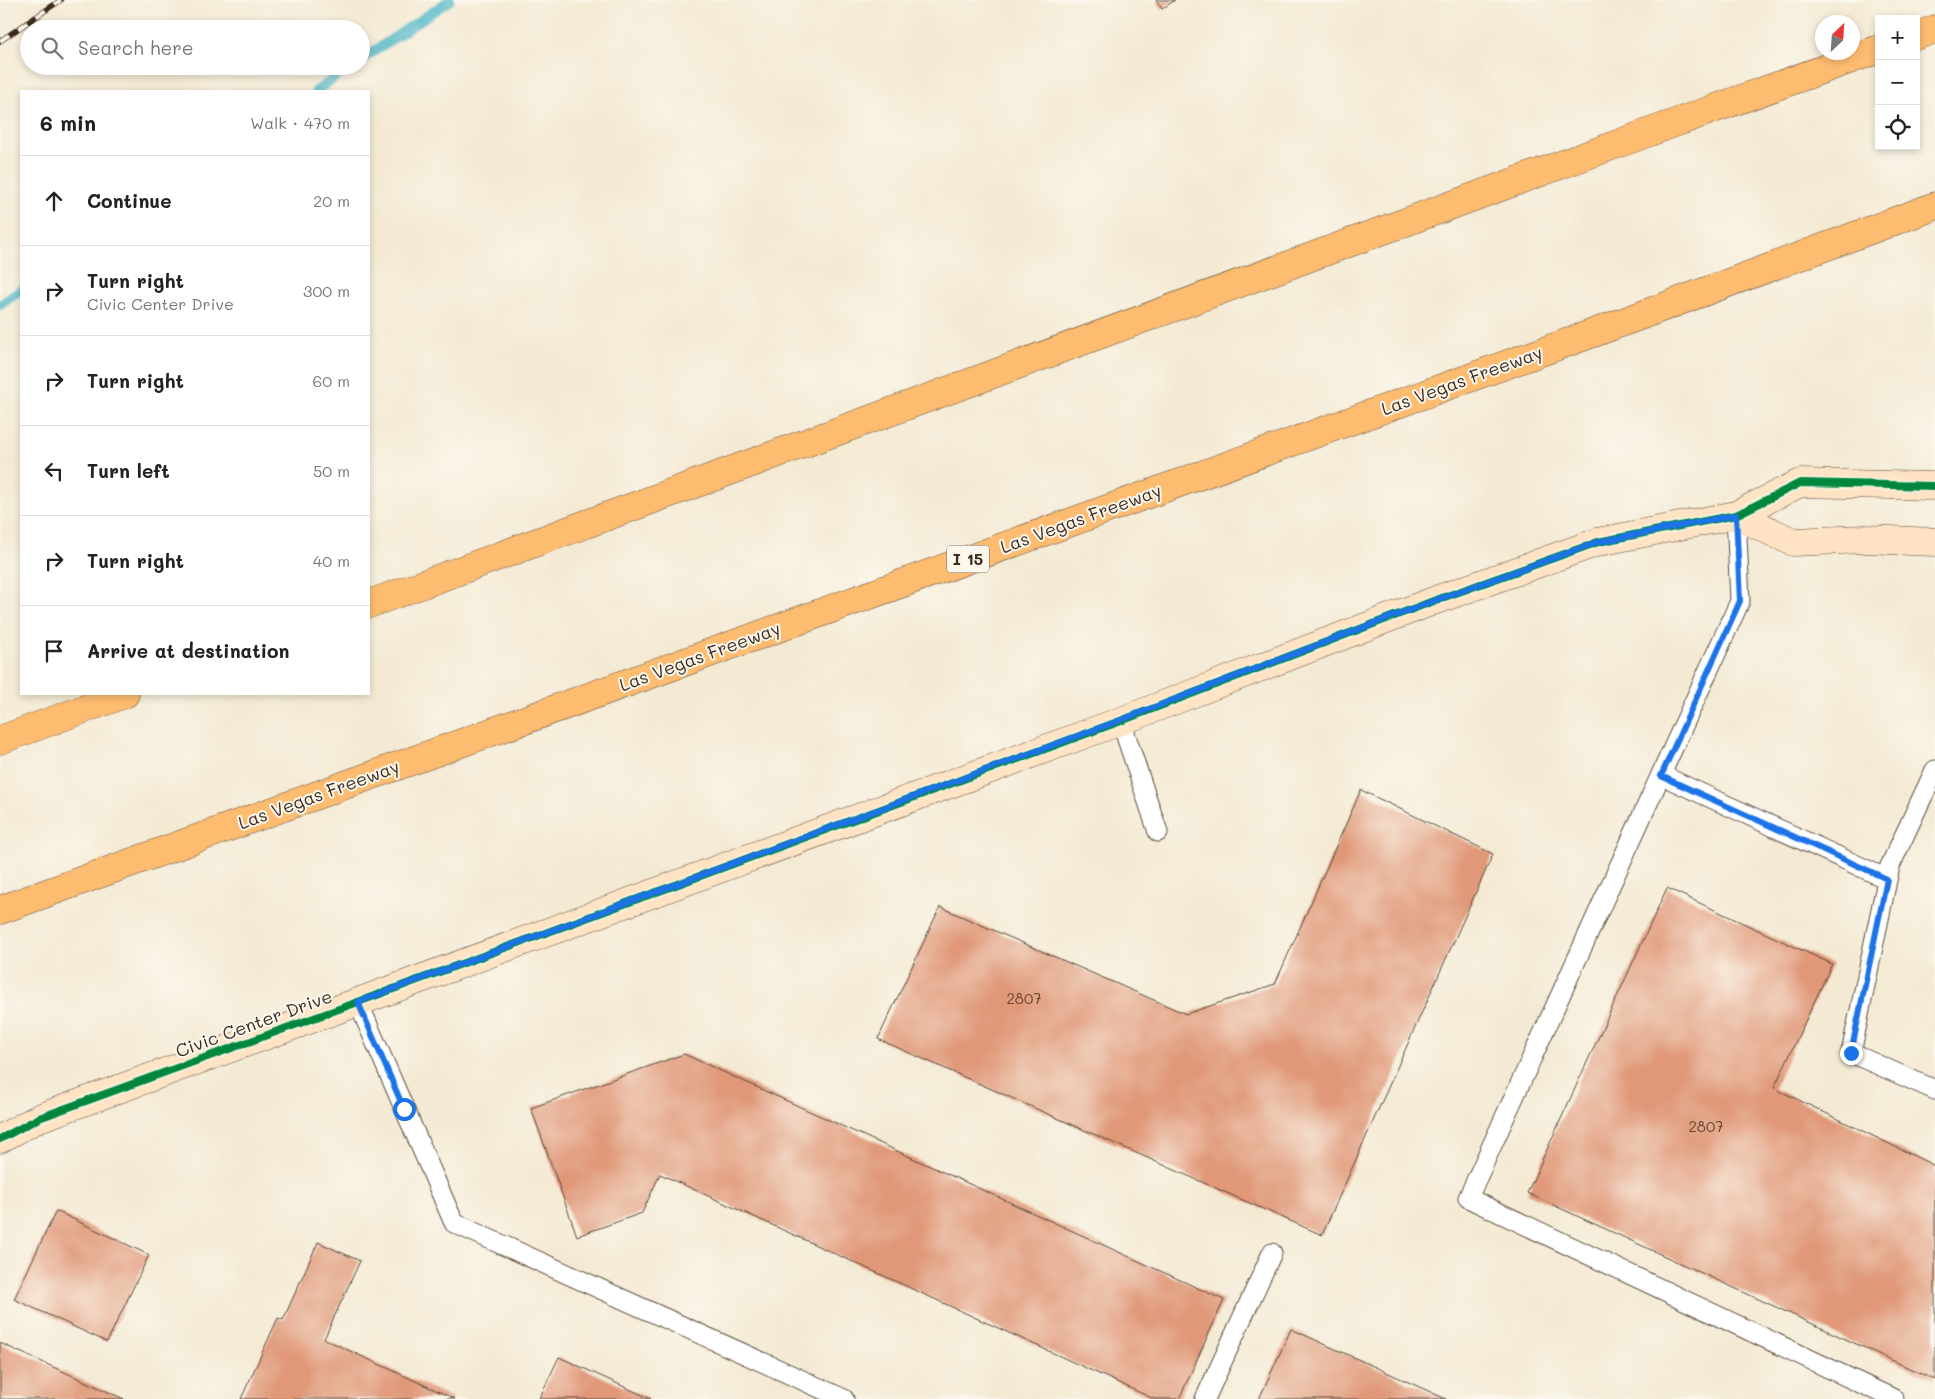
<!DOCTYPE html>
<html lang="en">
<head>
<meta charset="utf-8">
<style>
  body { margin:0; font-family:Mali,sans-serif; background:#f6f6f6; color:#222 }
  .controls { position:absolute; right:15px; top:15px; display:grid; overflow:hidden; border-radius:0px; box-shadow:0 2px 8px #0003 }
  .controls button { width:45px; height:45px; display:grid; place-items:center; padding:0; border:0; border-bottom:1px solid #e0e0e0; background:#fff; color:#222; font:25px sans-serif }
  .compass { position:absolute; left:1815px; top:15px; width:45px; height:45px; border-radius:50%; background:#fff; box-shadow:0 2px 8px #0003; rotate:25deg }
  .stop { position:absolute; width:15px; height:15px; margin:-11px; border:4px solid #1a73e8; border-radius:50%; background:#fff }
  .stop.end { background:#1a73e8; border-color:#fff; box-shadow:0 1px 5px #0008 }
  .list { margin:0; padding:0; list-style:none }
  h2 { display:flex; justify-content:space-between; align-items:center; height:65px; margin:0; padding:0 20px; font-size:21px }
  h2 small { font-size:16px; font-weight:400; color:#767676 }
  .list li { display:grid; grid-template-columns:32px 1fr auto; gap:15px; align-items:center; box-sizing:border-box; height:90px; padding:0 20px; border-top:1px solid #e0e0e0 }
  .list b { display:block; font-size:19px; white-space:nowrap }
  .list p { margin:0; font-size:16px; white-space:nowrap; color:#767676 }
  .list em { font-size:16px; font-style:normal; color:#767676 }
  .icon { flex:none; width:28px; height:28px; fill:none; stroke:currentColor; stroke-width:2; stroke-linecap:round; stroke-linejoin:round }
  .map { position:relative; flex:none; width:1935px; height:1399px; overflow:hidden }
  .search { position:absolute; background:#fff; box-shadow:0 2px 8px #0003; left:20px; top:20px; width:350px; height:55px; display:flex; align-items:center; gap:12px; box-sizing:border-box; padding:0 18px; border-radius:28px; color:#767676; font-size:19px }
  .panel { position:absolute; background:#fff; box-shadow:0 2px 8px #0003; left:20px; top:90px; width:350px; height:605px; border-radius:0px }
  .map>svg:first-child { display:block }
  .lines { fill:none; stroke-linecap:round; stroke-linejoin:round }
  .stream { stroke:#48b4c5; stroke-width:10 }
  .building { fill:#e09878 }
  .lane-casing { stroke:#574739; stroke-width:21 }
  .secondary-casing { stroke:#574739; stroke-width:29 }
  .highway-casing { stroke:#574739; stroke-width:29 }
  .lane { stroke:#fff; stroke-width:19 }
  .secondary { stroke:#fee4c5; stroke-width:28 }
  .highway { stroke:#fdbc6f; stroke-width:28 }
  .rail-casing { stroke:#3b2a1e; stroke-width:5.5 }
  .rail { stroke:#fbf7ec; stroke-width:4; stroke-dasharray:11; stroke-linecap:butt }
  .cycleway-casing { stroke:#fbf7ec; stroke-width:11 }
  .cycleway { stroke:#00873e; stroke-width:8 }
  .route { stroke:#1a73e8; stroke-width:6 }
  .labels { text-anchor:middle; stroke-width:4; stroke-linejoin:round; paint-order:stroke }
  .number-label { font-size:15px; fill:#644634 }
  .shield { fill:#fbf7ec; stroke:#75685c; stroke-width:1 }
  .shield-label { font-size:16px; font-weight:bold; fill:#3b2a1e }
  .street-label { font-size:18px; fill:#3b2a1e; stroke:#fbf7ec }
</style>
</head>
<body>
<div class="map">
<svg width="1935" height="1399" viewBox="0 0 1935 1399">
  <rect width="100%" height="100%" fill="#fbf7ec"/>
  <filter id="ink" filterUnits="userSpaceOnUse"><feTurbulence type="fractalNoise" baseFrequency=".02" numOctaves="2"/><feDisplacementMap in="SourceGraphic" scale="10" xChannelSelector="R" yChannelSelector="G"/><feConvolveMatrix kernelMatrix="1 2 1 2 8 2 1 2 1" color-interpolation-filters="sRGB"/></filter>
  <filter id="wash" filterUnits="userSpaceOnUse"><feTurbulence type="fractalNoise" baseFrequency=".0096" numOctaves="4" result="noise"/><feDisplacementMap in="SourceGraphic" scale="20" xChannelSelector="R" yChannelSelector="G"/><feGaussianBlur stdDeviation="1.12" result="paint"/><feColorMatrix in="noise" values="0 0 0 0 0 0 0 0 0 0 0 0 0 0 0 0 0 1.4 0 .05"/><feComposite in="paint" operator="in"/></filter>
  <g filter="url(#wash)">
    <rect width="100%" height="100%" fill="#f4ead4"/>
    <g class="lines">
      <path class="stream" d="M361 60 450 0
        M316 91 352 66
        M0 305 21 290"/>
    </g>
    <g id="blocks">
      <path class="building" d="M1156 0H1175L1162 9Z
        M1361 790 1493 854 1322 1235 878 1039 940 907 1186 1014 1275 984Z
        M1667 888 1832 964 1774 1088 1935 1166V1380L1527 1193Z
        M684 1054 1224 1300 1179 1399H1154L660 1174 642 1213 577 1236 531 1108Z
        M56 1211 149 1255 107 1342 14 1299Z
        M318 1242 360 1261 324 1339 455 1399H241L278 1318 283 1320Z
        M1291 1329 1446 1399H1259Z
        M0 1343 124 1399H0Z
        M559 1357 651 1399H539Z"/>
    </g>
  </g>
  <g filter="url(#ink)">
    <use href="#blocks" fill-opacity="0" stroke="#574739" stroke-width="1"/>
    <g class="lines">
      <g class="lane-casing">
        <path id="lane" d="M1736 515 1740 601 1468 1198 1894 1399
          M1121 721 1158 832
          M1935 770 1890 866 1851 1053 1935 1090
          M1661 775 1887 879
          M358 1002 454 1223 844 1399
          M1205 1399 1272 1253"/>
      </g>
      <g class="secondary-casing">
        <path id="secondary" d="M1736 515 1793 542 1866 539 1935 542
          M0 1139 39 1118 358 1002 1121 721 1436 600 1598 542 1736 515 1800 483 1935 486"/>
      </g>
      <g class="highway-casing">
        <path id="highway" d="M1916 36 1935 29
          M369 604 1650 132 1879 49
          M0 740 125 694
          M0 910 1599 331 1935 206"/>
      </g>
      <use href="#lane" class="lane"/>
      <use href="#secondary" class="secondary"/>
      <use href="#highway" class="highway"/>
      <g class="rail-casing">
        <path id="rail" d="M0 41 61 0"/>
      </g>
      <use href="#rail" class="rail"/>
      <g class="cycleway-casing">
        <path id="cycleway" d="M0 1139 39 1118 358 1002 1121 721 1436 600 1598 542 1736 515 1800 483 1935 486"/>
      </g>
      <use href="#cycleway" class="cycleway"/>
    </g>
  </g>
  <g class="lines" filter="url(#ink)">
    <path class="route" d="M404 1109 358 1002 1121 720 1436 600 1598 542 1736 515 1740 601 1661 776 1887 879 1851 1053"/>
  </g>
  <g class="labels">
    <g class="number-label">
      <text x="1024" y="1004">2807</text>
      <text x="1706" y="1132">2807</text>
    </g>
    <rect class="shield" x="947" y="545.5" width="42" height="27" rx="4"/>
    <g class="shield-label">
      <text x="968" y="565">I 15</text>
    </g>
    <g class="street-label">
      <text transform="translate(1462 381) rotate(-20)" y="6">Las Vegas Freeway</text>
      <text transform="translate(1081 519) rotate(-20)" y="6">Las Vegas Freeway</text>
      <text transform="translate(700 657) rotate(-20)" y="6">Las Vegas Freeway</text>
      <text transform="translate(319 795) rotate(-20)" y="6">Las Vegas Freeway</text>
      <text transform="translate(254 1024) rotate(-20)" y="6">Civic Center Drive</text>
    </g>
  </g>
</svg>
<div class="controls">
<button>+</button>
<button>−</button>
<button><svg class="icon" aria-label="locate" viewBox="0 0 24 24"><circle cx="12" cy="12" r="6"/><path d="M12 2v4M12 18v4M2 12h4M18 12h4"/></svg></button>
</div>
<svg class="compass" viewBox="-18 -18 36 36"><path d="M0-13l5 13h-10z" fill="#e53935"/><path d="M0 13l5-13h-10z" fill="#767676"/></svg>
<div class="stop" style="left:404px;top:1109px"></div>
<div class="stop end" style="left:1851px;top:1053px"></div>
<div class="search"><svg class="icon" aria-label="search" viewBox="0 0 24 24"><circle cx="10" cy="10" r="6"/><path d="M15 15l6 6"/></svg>Search here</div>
<section class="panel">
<h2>6 min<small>Walk · 470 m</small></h2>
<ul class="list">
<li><svg class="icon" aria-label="ahead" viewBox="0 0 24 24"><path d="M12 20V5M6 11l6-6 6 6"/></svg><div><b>Continue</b></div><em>20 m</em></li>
<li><svg class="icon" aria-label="right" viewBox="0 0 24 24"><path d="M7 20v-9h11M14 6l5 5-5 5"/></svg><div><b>Turn right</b><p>Civic Center Drive</p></div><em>300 m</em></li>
<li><svg class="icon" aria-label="right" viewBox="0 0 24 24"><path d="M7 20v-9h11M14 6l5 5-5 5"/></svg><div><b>Turn right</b></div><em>60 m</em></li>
<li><svg class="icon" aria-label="left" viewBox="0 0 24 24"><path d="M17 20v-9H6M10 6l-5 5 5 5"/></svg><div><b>Turn left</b></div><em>50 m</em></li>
<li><svg class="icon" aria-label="right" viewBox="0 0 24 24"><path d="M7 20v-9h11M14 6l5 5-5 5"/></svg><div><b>Turn right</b></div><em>40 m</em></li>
<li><svg class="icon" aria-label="arrive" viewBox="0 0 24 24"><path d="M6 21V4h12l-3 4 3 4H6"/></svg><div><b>Arrive at destination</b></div></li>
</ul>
</section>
</div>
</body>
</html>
